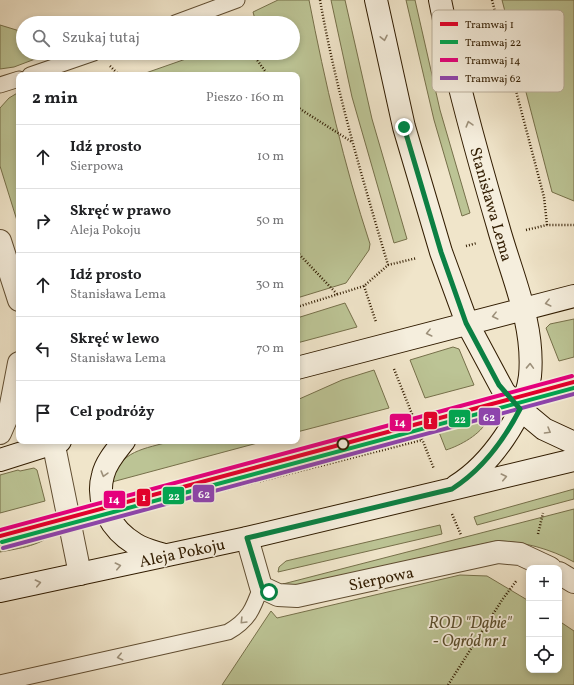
<!DOCTYPE html>
<html lang="pl">
<head>
<meta charset="utf-8">
<style>
  body { margin:0; font-family:Vollkorn,serif; background:#f6f6f6; color:#202124 }
  .controls { position:absolute; right:12px; bottom:12px; display:grid; overflow:hidden; border-radius:8px; box-shadow:0 2px 6px #0003 }
  .controls button { width:36px; height:36px; display:grid; place-items:center; padding:0; border:0; border-bottom:1px solid #e0e0e0; background:#fff; color:#202124; font:20px sans-serif }
  .stop { position:absolute; width:12px; height:12px; margin:-9px; border:3px solid #0b8043; border-radius:50%; background:#fff }
  .stop.end { background:#0b8043; border-color:#fff; box-shadow:0 1px 4px #0008 }
  .list { margin:0; padding:0; list-style:none }
  h2 { display:flex; justify-content:space-between; align-items:center; height:52px; margin:0; padding:0 16px; font-size:17px }
  h2 small { font-size:13px; font-weight:400; color:#757577 }
  .list li { display:grid; grid-template-columns:26px 1fr auto; gap:12px; align-items:center; box-sizing:border-box; height:64px; padding:0 16px; border-top:1px solid #e0e0e0 }
  .list b { display:block; font-size:15px; white-space:nowrap }
  .list p { margin:0; font-size:13px; white-space:nowrap; color:#757577 }
  .list em { font-size:13px; font-style:normal; color:#757577 }
  .icon { flex:none; width:22px; height:22px; fill:none; stroke:currentColor; stroke-width:2; stroke-linecap:round; stroke-linejoin:round }
  .map { position:relative; flex:none; width:574px; height:685px; overflow:hidden }
  .search { position:absolute; background:#fff; box-shadow:0 2px 6px #0003; left:16px; top:16px; width:284px; height:44px; display:flex; align-items:center; gap:10px; box-sizing:border-box; padding:0 14px; border-radius:22px; color:#757577; font-size:15px }
  .panel { position:absolute; background:#fff; box-shadow:0 2px 6px #0003; left:16px; top:72px; width:284px; height:372px; border-radius:8px }
  .map>svg:first-child { display:block }
  .green { fill:#bcc495; stroke:#76704a }
  .lines { fill:none; stroke-linecap:round; stroke-linejoin:round }
  .lane-casing { stroke:#614e32; stroke-width:17 }
  .street-casing { stroke:#614e32; stroke-width:24 }
  .secondary-casing { stroke:#311c00; stroke-width:24 }
  .path { stroke:#311c00; stroke-width:2.5; stroke-dasharray:1 2; stroke-linecap:butt }
  .lane { stroke:#f5eedd; stroke-width:15 }
  .street { stroke:#f5eedd; stroke-width:22 }
  .secondary { stroke:#f5eedd; stroke-width:22 }
  .tram-1-casing { stroke:#f5eedd; stroke-width:7 }
  .tram-2-casing { stroke:#f5eedd; stroke-width:7 }
  .tram-3-casing { stroke:#f5eedd; stroke-width:7 }
  .tram-4-casing { stroke:#f5eedd; stroke-width:7 }
  .tram-1 { stroke:#e4002b; stroke-width:4 }
  .tram-2 { stroke:#00a651; stroke-width:4 }
  .tram-3 { stroke:#e5007d; stroke-width:4 }
  .tram-4 { stroke:#8e44ad; stroke-width:4 }
  .oneway { stroke:#9d907a }
  .route { stroke:#0b8043; stroke-width:5 }
  .stop-dot { fill:#f5eedd; stroke:#311c00; stroke-width:2 }
  .labels { text-anchor:middle; stroke-width:3.5; stroke-linejoin:round; paint-order:stroke }
  .street-label { font-size:16px; fill:#311c00; stroke:#f5eedd }
  .park-label { font-size:16px; font-style:italic; fill:#5b4e2d; stroke:#f5eedd }
  .key { fill:#f5eedd; stroke:#baaf9b; stroke-width:1 }
  .key-label { font-size:11px; fill:#311c00 }
  .line-badge { stroke:#f5eedd; stroke-width:1.5 }
  .badge-label { font-size:11px; text-anchor:middle; font-weight:bold; fill:#fff }
</style>
</head>
<body>
<div class="map">
<svg width="574" height="685" viewBox="0 0 574 685">
  <rect width="100%" height="100%" fill="#f0e5ca"/>
  <filter id="stains"><feTurbulence type="fractalNoise" baseFrequency=".005" numOctaves="4"/><feColorMatrix values="0 0 0 0 .2 0 0 0 0 .09 0 0 0 0 .02 0 0 0 .5 -.17"/></filter>
  <radialGradient id="worn" r=".72"><stop offset=".6" stop-color="#630" stop-opacity="0"/><stop offset="1" stop-color="#630" stop-opacity=".3"/></radialGradient>
  <path class="green" d="M278 0H309C325 82 344 165 370 244L369 250 346 283 297 298V75H140L203 53H293V23H256L253 12Z
    M331 0H345L372 119 407 239 394 243 352 97Z
    M406 0H415L440 110 470 213 462 216 434 120Z
    M502 0H574V201L552 192Z
    M0 25 23 32V53H51L14 67 0 69Z
    M19 92V227L0 166V108L9 98Z
    M345 303 357 327 297 343V318Z
    M574 319V357L559 361 546 328 550 324Z
    M453 347 459 349 474 385 425 398 410 360Z
    M374 370 389 408 297 432V400L342 380Z
    M485 412 487 420C482 434 459 446 446 450L437 427Z
    M172 441H265L112 482C119 450 145 449 172 441Z
    M34 468 37 470 45 501 0 513V475L18 470 20 471Z
    M574 489V499L477 525 474 517Z
    M574 509V562C551 549 522 541 496 541L292 587 283 584Z
    M440 525 442 534 278 572 279 567 286 561Z
    M54 529C49 545 15 549 0 552V544Z
    M460 575 487 576 529 601V670H559V621L574 631V685H222L271 611 277 618Z"/>
  <g class="lines">
    <g class="lane-casing">
      <path id="lane" d="M175 23 237 0
        M30 75 94 53
        M0 85 19 79
        M0 683 228 632C249 620 253 609 261 587"/>
    </g>
    <g class="street-casing">
      <path id="street" d="M0 241 19 300
        M0 433 10 410 19 363
        M53 441 80 574
        M247 538 261 587 278 595 297 596 498 552 520 554 550 568
        M559 573 574 582"/>
    </g>
    <g class="secondary-casing">
      <path id="secondary" d="M376 0 404 127 441 252 467 323 504 392 520 409 544 429 574 443
        M440 0C455 76 476 151 498 226 511 274 535 324 530 376 525 416 490 465 456 486
        M297 368 574 296
        M124 441C116 451 106 462 103 475 95 503 112 530 135 544 144 550 155 552 164 555
        M0 460 60 441
        M0 591 247 538 574 460"/>
    </g>
    <path class="path" d="M320 0C336 90 362 177 388 265
      M492 0 544 197 547 225
      M252 53 268 75
      M110 66 119 75
      M297 107 352 142
      M526 230 547 225H574
      M466 246 477 243
      M297 252 337 294
      M364 286 376 322
      M297 307 364 286 388 265 417 258
      M394 369 434 469
      M158 507 422 440
      M452 514 461 535
      M538 534 543 513
      M448 685 502 600 517 580"/>
    <use href="#lane" class="lane"/>
    <use href="#street" class="street"/>
    <use href="#secondary" class="secondary"/>
    <g class="tram-1-casing">
      <path id="tram-1" d="M0 536 574 382"/>
    </g>
    <g class="tram-2-casing">
      <path id="tram-2" d="M2 542 574 388"/>
    </g>
    <g class="tram-3-casing">
      <path id="tram-3" d="M0 530 572 376"/>
    </g>
    <g class="tram-4-casing">
      <path id="tram-4" d="M3 548 574 394"/>
    </g>
    <use href="#tram-1" class="tram-1"/>
    <use href="#tram-2" class="tram-2"/>
    <use href="#tram-3" class="tram-3"/>
    <use href="#tram-4" class="tram-4"/>
  </g>
  <defs><path id="oneway-chevron" d="M-2-3.5L2.5 0L-2 3.5" fill="none" stroke-width="1.6" stroke-linecap="round" stroke-linejoin="round"/></defs>
  <g class="oneway">
    <use href="#oneway-chevron" transform="translate(384 38) rotate(78)"/>
    <use href="#oneway-chevron" transform="translate(469 124) rotate(-106)"/>
    <use href="#oneway-chevron" transform="translate(548 303) rotate(166)"/>
    <use href="#oneway-chevron" transform="translate(495 316) rotate(166)"/>
    <use href="#oneway-chevron" transform="translate(429 333) rotate(166)"/>
    <use href="#oneway-chevron" transform="translate(530 366) rotate(-88)"/>
    <use href="#oneway-chevron" transform="translate(548 431) rotate(30)"/>
    <use href="#oneway-chevron" transform="translate(104 474) rotate(106)"/>
    <use href="#oneway-chevron" transform="translate(504 477) rotate(-13)"/>
    <use href="#oneway-chevron" transform="translate(118 566) rotate(-13)"/>
    <use href="#oneway-chevron" transform="translate(38 583) rotate(-12)"/>
    <use href="#oneway-chevron" transform="translate(243 621) rotate(134)"/>
    <use href="#oneway-chevron" transform="translate(120 657) rotate(167)"/>
  </g>
  <g class="lines">
    <path class="route" d="M269 592 262 587 247 538 452 489C482 470 504 440 520 409L499 385 466 323 441 252 404 127"/>
  </g>
  <circle class="stop-dot" cx="343" cy="444" r="5.5"/>
  <g class="labels">
    <g class="street-label">
      <text transform="translate(492 204) rotate(74)" y="6">Stanisława Lema</text>
      <text transform="translate(182 552) rotate(-12)" y="6">Aleja Pokoju</text>
      <text transform="translate(381 578) rotate(-12)" y="6">Sierpowa</text>
    </g>
    <g class="park-label">
      <text x="470" y="628">ROD "Dąbie"<tspan x="470" dy="18">- Ogród nr 1</tspan></text>
    </g>
  </g>
  <rect x="432" y="10" width="132" height="82" rx="6" class="key"/>
  <rect x="440" y="22" width="18" height="4" fill="#e4002b"/>
  <rect x="440" y="40" width="18" height="4" fill="#00a651"/>
  <rect x="440" y="58" width="18" height="4" fill="#e5007d"/>
  <rect x="440" y="76" width="18" height="4" fill="#8e44ad"/>
  <g class="key-label">
    <text x="465" y="28">Tramwaj 1</text>
    <text x="465" y="46">Tramwaj 22</text>
    <text x="465" y="64">Tramwaj 14</text>
    <text x="465" y="82">Tramwaj 62</text>
  </g>
  <g class="line-badge">
    <rect x="478" y="407" width="23" height="19" rx="4" fill="#8e44ad"/>
    <rect x="448" y="409" width="23" height="19" rx="4" fill="#00a651"/>
    <rect x="423" y="411" width="15" height="19" rx="4" fill="#e4002b"/>
    <rect x="389" y="413" width="23" height="19" rx="4" fill="#e5007d"/>
    <rect x="192" y="484" width="23" height="19" rx="4" fill="#8e44ad"/>
    <rect x="162" y="486" width="23" height="19" rx="4" fill="#00a651"/>
    <rect x="136" y="488" width="15" height="19" rx="4" fill="#e4002b"/>
    <rect x="103" y="490" width="23" height="19" rx="4" fill="#e5007d"/>
  </g>
  <g class="badge-label">
    <text x="489" y="421">62</text>
    <text x="460" y="423">22</text>
    <text x="430" y="424">1</text>
    <text x="400" y="426">14</text>
    <text x="204" y="498">62</text>
    <text x="174" y="500">22</text>
    <text x="144" y="501">1</text>
    <text x="114" y="503">14</text>
  </g>
  <rect width="100%" height="100%" filter="url(#stains)"/>
  <rect width="100%" height="100%" fill="url(#worn)"/>
</svg>
<div class="controls">
<button>+</button>
<button>−</button>
<button><svg class="icon" aria-label="locate" viewBox="0 0 24 24"><circle cx="12" cy="12" r="6"/><path d="M12 2v4M12 18v4M2 12h4M18 12h4"/></svg></button>
</div>
<div class="stop" style="left:269px;top:592px"></div>
<div class="stop end" style="left:404px;top:127px"></div>
<div class="search"><svg class="icon" aria-label="search" viewBox="0 0 24 24"><circle cx="10" cy="10" r="6"/><path d="M15 15l6 6"/></svg>Szukaj tutaj</div>
<section class="panel">
<h2>2 min<small>Pieszo · 160 m</small></h2>
<ul class="list">
<li><svg class="icon" aria-label="ahead" viewBox="0 0 24 24"><path d="M12 20V5M6 11l6-6 6 6"/></svg><div><b>Idź prosto</b><p>Sierpowa</p></div><em>10 m</em></li>
<li><svg class="icon" aria-label="right" viewBox="0 0 24 24"><path d="M7 20v-9h11M14 6l5 5-5 5"/></svg><div><b>Skręć w prawo</b><p>Aleja Pokoju</p></div><em>50 m</em></li>
<li><svg class="icon" aria-label="ahead" viewBox="0 0 24 24"><path d="M12 20V5M6 11l6-6 6 6"/></svg><div><b>Idź prosto</b><p>Stanisława Lema</p></div><em>30 m</em></li>
<li><svg class="icon" aria-label="left" viewBox="0 0 24 24"><path d="M17 20v-9H6M10 6l-5 5 5 5"/></svg><div><b>Skręć w lewo</b><p>Stanisława Lema</p></div><em>70 m</em></li>
<li><svg class="icon" aria-label="arrive" viewBox="0 0 24 24"><path d="M6 21V4h12l-3 4 3 4H6"/></svg><div><b>Cel podróży</b></div></li>
</ul>
</section>
</div>
</body>
</html>
